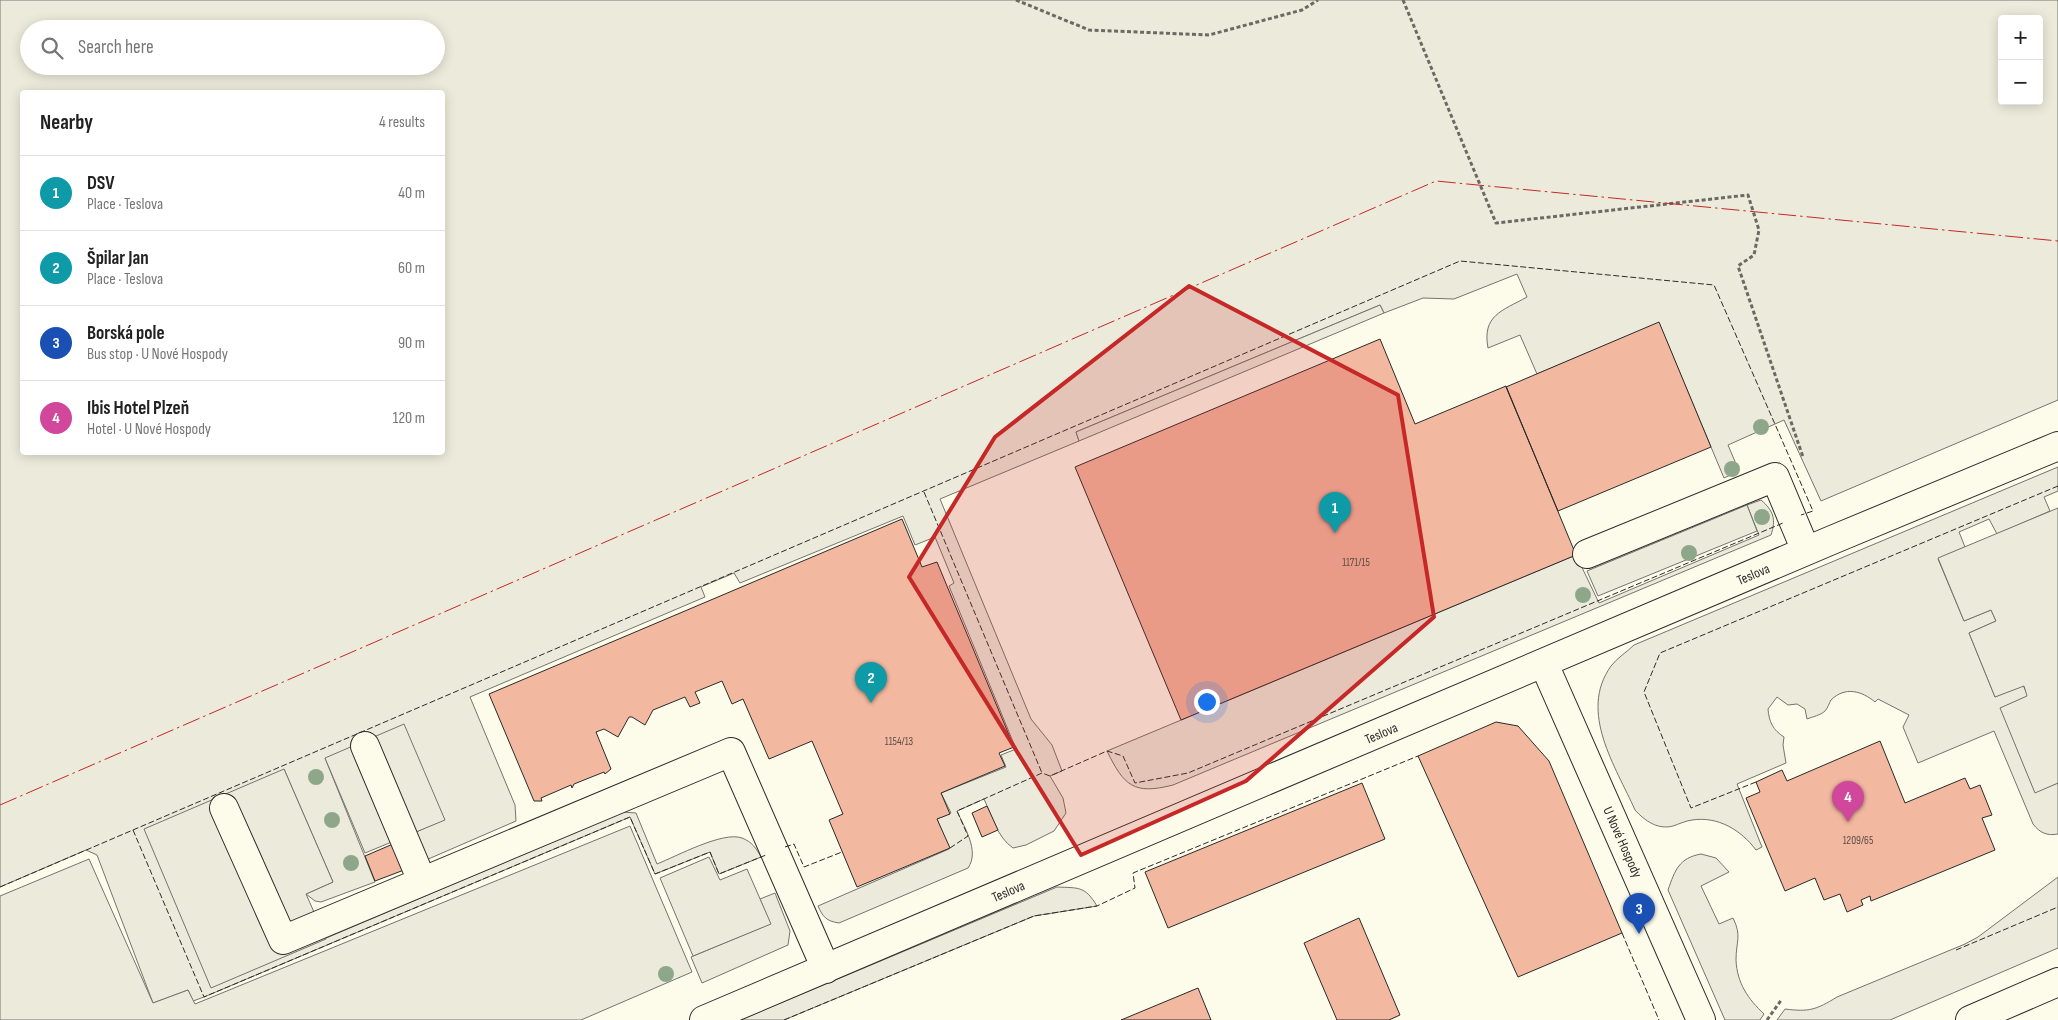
<!DOCTYPE html>
<html lang="en">
<head>
<meta charset="utf-8">
<style>
  body { margin:0; font-family:"Sofia Sans Condensed",sans-serif; background:#f2f2f2; color:#222 }
  .controls { position:absolute; right:15px; top:15px; display:grid; overflow:hidden; border-radius:5px; box-shadow:0 2px 12px #0003 }
  .controls button { width:45px; height:45px; display:grid; place-items:center; padding:0; border:0; border-bottom:1px solid #e0e0e0; background:#fff; color:#222; font:25px sans-serif }
  .you { position:absolute; left:1206px; top:701px; width:18px; height:18px; margin:-12px; border:4px solid #fff; border-radius:50%; background:#1a73e8; box-shadow:0 0 0 8px #1a73e833 }
  .badge { display:grid; place-items:center; width:32px; height:32px; border-radius:50%; background:#c62828; color:#fff; font-size:16px; font-weight:700 }
  .pin { position:absolute; translate:-50% -41px; filter:drop-shadow(0 1px 2px #0008) }
  .pin::after { content:''; position:absolute; top:26px; width:18px; height:15px; background:inherit; clip-path:polygon(0 0,100% 0,50% 100%) }
  .list { margin:0; padding:0; list-style:none }
  h2 { display:flex; justify-content:space-between; align-items:center; height:65px; margin:0; padding:0 20px; font-size:21px }
  h2 small { font-size:16px; font-weight:400; color:#767676 }
  .list li { display:grid; grid-template-columns:32px 1fr auto; gap:15px; align-items:center; box-sizing:border-box; height:75px; padding:0 20px; border-top:1px solid #e0e0e0 }
  .list b { display:block; font-size:19px; white-space:nowrap }
  .list p { margin:0; font-size:16px; white-space:nowrap; color:#767676 }
  .list em { font-size:16px; font-style:normal; color:#767676 }
  .icon { flex:none; width:28px; height:28px; fill:none; stroke:currentColor; stroke-width:2; stroke-linecap:round; stroke-linejoin:round }
  .map { position:relative; flex:none; width:2058px; height:1020px; overflow:hidden }
  .search { position:absolute; background:#fff; box-shadow:0 2px 12px #0003; left:20px; top:20px; width:425px; height:55px; display:flex; align-items:center; gap:12px; box-sizing:border-box; padding:0 18px; border-radius:28px; color:#767676; font-size:19px }
  .panel { position:absolute; background:#fff; box-shadow:0 2px 12px #0003; left:20px; top:90px; width:425px; height:365px; border-radius:5px }
  .map>svg:first-child { display:block }
  .green { fill:#ecebdb; stroke:#74746e; fill-rule:evenodd }
  .parking { fill:#eceadb; stroke:#74746e }
  .building { fill:#f2b8a0; stroke:#2b2b2b }
  .lines { fill:none; stroke-linecap:round; stroke-linejoin:round }
  .minor-casing { stroke:#2b2b2b; stroke-width:30 }
  .path { stroke:#6a6964; stroke-width:3; stroke-dasharray:4 2.5; stroke-linecap:butt }
  .minor { stroke:#fdfbea; stroke-width:28 }
  .fence { stroke:#2b2b2b; stroke-width:1; stroke-dasharray:6 2.5; stroke-linecap:butt }
  .power { stroke:#c62828; stroke-width:1; stroke-dasharray:18 4 2.5 4; stroke-linecap:butt }
  .tree { fill:#8ea78a }
  .marked { fill:#c62828; fill-opacity:0.2; stroke:#c62828; stroke-width:4; stroke-linejoin:round }
  .labels { text-anchor:middle; stroke-width:4; stroke-linejoin:round; paint-order:stroke }
  .number-label { font-size:11px; fill:#5d4e48 }
  .street-label { font-size:14px; fill:#2b2b2b; stroke:#fdfbea }
</style>
</head>
<body>
<div class="map">
<svg width="2058" height="1020" viewBox="0 0 2058 1020">
  <rect width="100%" height="100%" fill="#fdfbea"/>
  <path class="green" d="M0 0H2058V400L1821 501 1784 420 1728 445 1739 471 1724 478 1659 323 1537 374 1520 335 1488 348C1482 315 1502 311 1527 297L1517 274 1454 299 1423 298 1384 313 1380 305 1076 432 1079 441 940 499 1031 719 1052 745 1062 771 1050 776 1063 798 1066 813 1054 831 1026 845 1013 848C997 837 992 816 984 799L957 811C964 827 980 851 968 868L839 923C826 921 823 917 818 906L949 849 937 819 951 813 941 793 1006 767 1001 755 1016 749 949 586 954 583 935 537 915 545 903 516 740 583 734 573 701 587 705 597 470 697 515 805 516 821 426 860 414 833 445 819 325 758 375 882 321 902 315 901 306 894 333 882 284 769 211 987 623 812 636 813 657 864C677 856 723 831 742 838 752 842 756 848 761 857L719 874 710 852 655 874 630 817 204 997 193 1001 188 990 153 1003 97 855 86 850 0 887ZM2002 19H2039V101H2002ZM29 29H436V66H29ZM22 92H442V452H22Z
    M2058 467V491L2044 497 2050 511 1997 534 1989 519 1959 532 1965 547 1938 559 1964 621 1991 610 1996 621 1969 633 1995 697 2023 685 2028 696 2001 708 2035 792 2058 783V834C2047 836 2040 833 2033 824L1994 731 1918 763 1903 727 1909 715 1878 699 1875 702C1862 691 1845 686 1831 700 1829 703 1828 708 1825 711 1821 715 1812 717 1807 719L1805 709 1797 704 1788 705 1777 697 1768 709C1769 722 1773 730 1784 737L1783 745 1786 763 1737 784 1762 847 1756 850C1741 830 1718 816 1692 820 1685 821 1679 824 1673 826 1658 830 1645 821 1635 810 1616 767 1578 712 1611 666 1617 658 1627 652 1634 645Z
    M1761 500C1774 511 1776 520 1771 535L1173 785C1134 795 1124 786 1107 751L1576 555 1599 603 1759 535 1747 505Z
    M1701 854 1716 858 1729 872 1701 886 1719 924 1733 918C1742 936 1736 941 1736 960 1737 983 1748 999 1764 1014L1760 1020H1725L1668 890C1675 870 1679 858 1701 854Z
    M2058 877V948L1890 1020H1777L1785 1009C1809 1012 1816 1010 1837 997L1965 944 1978 937Z
    M1057 887C1079 888 1085 886 1097 906L1034 916 784 1020H740Z
    M775 893 790 931 788 945 702 983 691 957 770 924 760 899Z"/>
  <path class="parking" d="M1380 305 1384 313 1079 441 1076 432Z
    M1747 505 1757 531 1598 596 1587 571Z
    M2058 508V783L2035 793 2000 708 2027 696 2024 686 1995 697 1969 633 1996 621 1991 610 1964 621 1938 558Z
    M404 724 445 820 365 853 325 758Z
    M284 769 333 882 306 894 326 939 211 988 144 829Z
    M630 826 692 972 581 1020H0V896L89 859 153 1003 188 990 195 1004Z
    M709 857 720 880 747 869 771 924 693 956 660 878Z"/>
  <path class="building" d="M1659 322 1711 447 1558 511 1506 387Z
    M1380 339 1415 424 1506 386 1576 555 1181 720 1075 467Z
    M902 519 922 567 937 562 1014 747 999 753 1005 766 941 793 950 814 937 819 950 848 857 887 829 820 843 814 812 741 769 759 743 699 732 704 722 681 695 692 700 703 690 707 685 697 653 710 645 725 632 717H629L618 737 604 729 596 732 611 769 605 774 604 772 574 784 572 788 571 785 541 798 542 801H534L489 694Z
    M1496 722 1518 726 1549 761 1622 933 1518 977 1418 756Z
    M1880 741 1905 803 1965 778 1970 789 1980 785 1992 815 1982 818 1995 850 1871 901 1870 896 1861 900 1863 905 1847 912 1840 894 1824 900 1815 878 1785 891 1746 798 1760 792 1756 782 1782 770 1787 781Z
    M1362 783 1385 839 1168 928 1145 872Z
    M987 806 998 830 982 837 972 813Z
    M393 844 404 870 375 881 365 856Z
    M1359 918 1400 1015 1389 1020H1337L1304 943Z
    M1198 988 1211 1020H1121Z"/>
  <g class="lines">
    <g class="minor-casing">
      <path id="minor" d="M1587 554 1775 477 1806 551
        M1544 664 1701 1020
        M365 746 422 881
        M224 808 283 940 731 752 826 969
        M704 1020 1832 540 2058 446
        M1970 1020 2058 982"/>
    </g>
    <path class="path" d="M1016 0 1089 30 1209 35 1302 10 1318 0
      M1403 0 1496 223 1748 195 1759 230 1754 255 1738 266 1803 457
      M1767 1020 1782 999"/>
    <use href="#minor" class="minor"/>
    <path class="fence" d="M924 492 1042 773
      M1756 782 1691 808 1644 692 1660 653 2058 486
      M133 830 204 997 630 817 655 874 710 852 719 874 766 855
      M785 847 794 844 804 867 842 852
      M950 848 968 836 957 811 1042 773 1050 776 1107 751 1123 756 1135 783 1188 773 1783 523
      M0 887 1460 261 1714 285 1813 511 1801 515
      M1622 933 1659 1020
      M1956 950 2058 907
      M784 1020 1034 916 1097 906 1135 888 1133 873 1418 756"/>
    <path class="power" d="M0 805 1436 181 2058 241"/>
  </g>
  <g class="tree">
    <circle cx="1761" cy="427" r="8"/>
    <circle cx="1732" cy="469" r="8"/>
    <circle cx="1762" cy="517" r="8"/>
    <circle cx="1689" cy="553" r="8"/>
    <circle cx="1583" cy="595" r="8"/>
    <circle cx="316" cy="777" r="8"/>
    <circle cx="332" cy="820" r="8"/>
    <circle cx="351" cy="863" r="8"/>
    <circle cx="666" cy="974" r="8"/>
  </g>
  <path class="marked" d="M1189 286 1398 395 1434 617 1246 781 1081 855 909 577 995 437Z"/>
  <g class="labels">
    <g class="number-label">
      <text x="1356" y="566">1171/15</text>
      <text x="899" y="745">1154/13</text>
      <text x="1858" y="844">1209/65</text>
    </g>
    <g class="street-label">
      <text transform="translate(1753 574) rotate(-23)" y="5">Teslova</text>
      <text transform="translate(1381 733) rotate(-23)" y="5">Teslova</text>
      <text transform="translate(1623 842) rotate(66)" y="5">U Nové Hospody</text>
      <text transform="translate(1008 891) rotate(-23)" y="5">Teslova</text>
    </g>
  </g>
</svg>
<div class="controls">
<button>+</button>
<button>−</button>
</div>
<div class="you"></div>
<div class="pin badge" style="left:1335px;top:533px;background:#0f9aa8">1</div>
<div class="pin badge" style="left:871px;top:703px;background:#0f9aa8">2</div>
<div class="pin badge" style="left:1639px;top:934px;background:#1a4fb4">3</div>
<div class="pin badge" style="left:1848px;top:822px;background:#d1479c">4</div>
<div class="search"><svg class="icon" aria-label="search" viewBox="0 0 24 24"><circle cx="10" cy="10" r="6"/><path d="M15 15l6 6"/></svg>Search here</div>
<section class="panel">
<h2>Nearby<small>4 results</small></h2>
<ul class="list">
<li><span class="badge" style="background:#0f9aa8">1</span><div><b>DSV</b><p>Place · Teslova</p></div><em>40 m</em></li>
<li><span class="badge" style="background:#0f9aa8">2</span><div><b>Špilar Jan</b><p>Place · Teslova</p></div><em>60 m</em></li>
<li><span class="badge" style="background:#1a4fb4">3</span><div><b>Borská pole</b><p>Bus stop · U Nové Hospody</p></div><em>90 m</em></li>
<li><span class="badge" style="background:#d1479c">4</span><div><b>Ibis Hotel Plzeň</b><p>Hotel · U Nové Hospody</p></div><em>120 m</em></li>
</ul>
</section>
</div>
</body>
</html>
